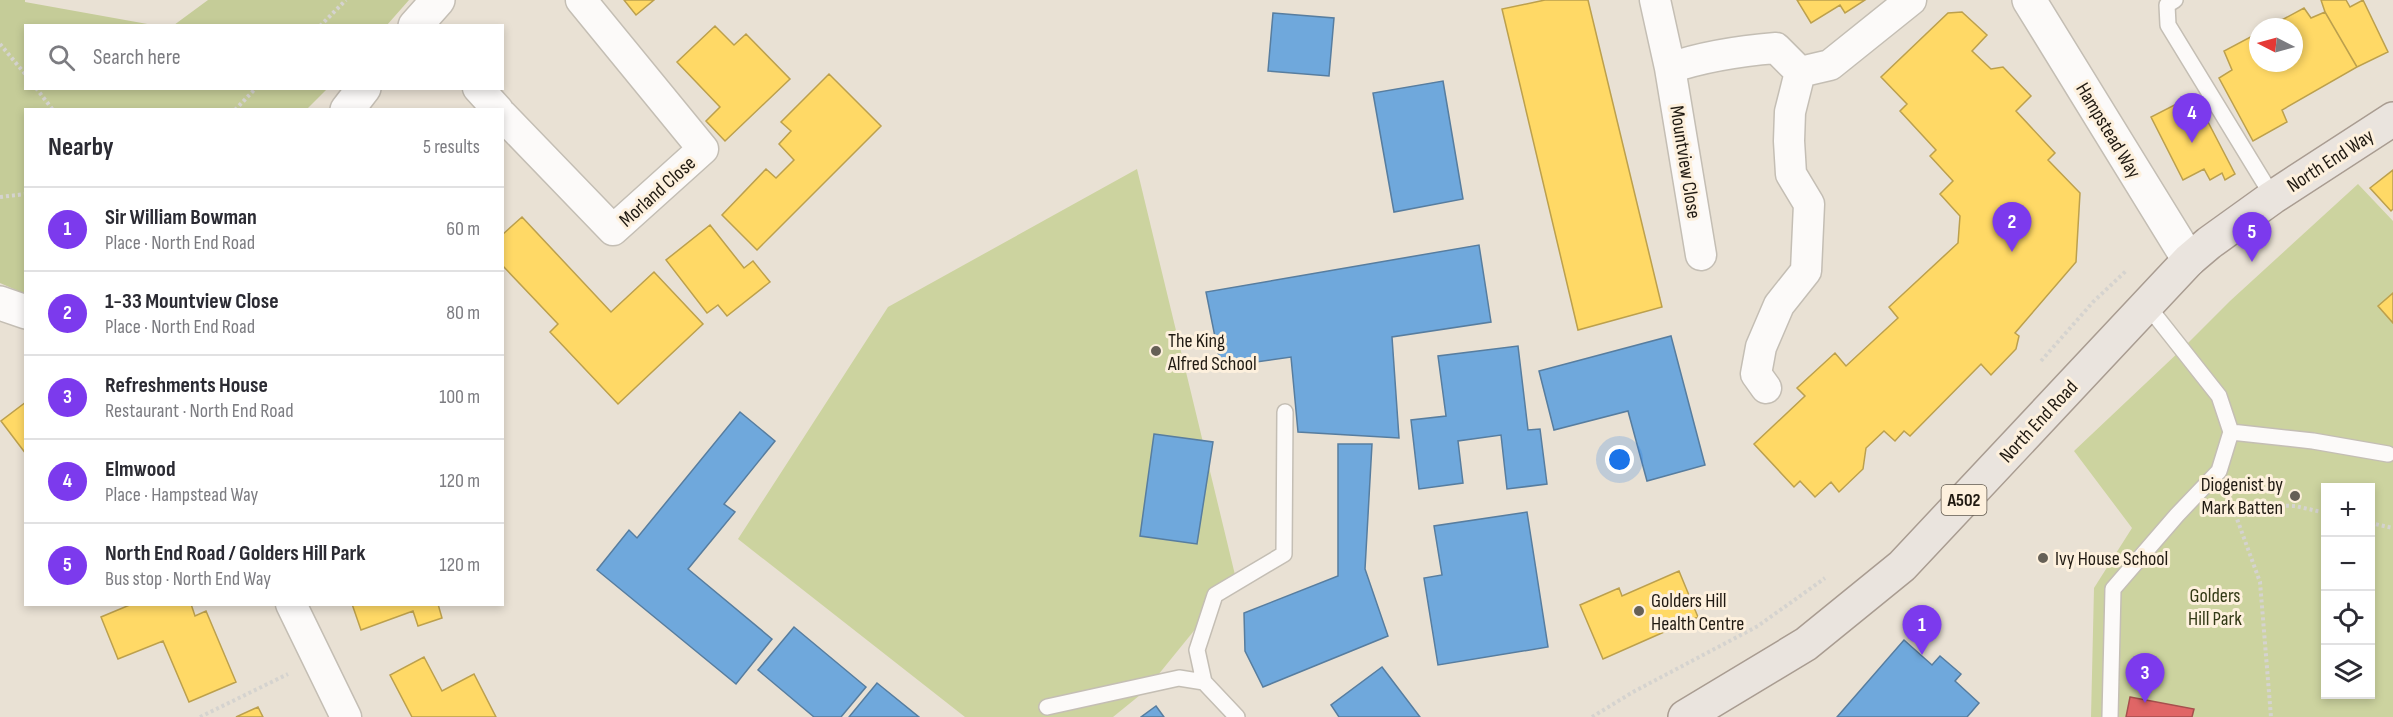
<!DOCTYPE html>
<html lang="en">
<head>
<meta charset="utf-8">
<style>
  body { margin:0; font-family:"Sofia Sans Condensed",sans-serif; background:#f2f2f3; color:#2b2b33 }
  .controls { position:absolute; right:18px; bottom:18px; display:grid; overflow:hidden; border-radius:0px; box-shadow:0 3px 9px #0003 }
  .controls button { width:54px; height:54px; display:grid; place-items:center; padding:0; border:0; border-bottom:2px solid #e1e1e2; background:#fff; color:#2b2b33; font:30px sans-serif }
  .compass { position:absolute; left:2249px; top:18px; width:54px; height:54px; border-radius:50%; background:#fff; box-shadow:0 3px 9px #0003; rotate:276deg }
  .you { position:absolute; left:1620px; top:460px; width:21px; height:21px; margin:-15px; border:4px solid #fff; border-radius:50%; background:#1a73e8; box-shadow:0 0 0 9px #1a73e833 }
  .badge { display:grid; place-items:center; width:39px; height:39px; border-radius:50%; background:#7c3aed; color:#fff; font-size:20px; font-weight:700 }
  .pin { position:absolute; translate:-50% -50px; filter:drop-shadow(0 2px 3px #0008) }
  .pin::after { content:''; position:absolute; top:32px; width:21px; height:18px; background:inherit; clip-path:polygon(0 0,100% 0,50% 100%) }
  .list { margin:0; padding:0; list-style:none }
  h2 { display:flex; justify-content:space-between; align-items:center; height:78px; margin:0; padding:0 24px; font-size:26px }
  h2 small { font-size:20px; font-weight:400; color:#7c7c81 }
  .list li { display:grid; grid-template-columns:39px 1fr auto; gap:18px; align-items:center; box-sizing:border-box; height:84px; padding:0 24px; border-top:2px solid #e1e1e2 }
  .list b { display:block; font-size:22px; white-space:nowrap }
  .list p { margin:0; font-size:20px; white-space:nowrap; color:#7c7c81 }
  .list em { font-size:20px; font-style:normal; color:#7c7c81 }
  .icon { flex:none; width:33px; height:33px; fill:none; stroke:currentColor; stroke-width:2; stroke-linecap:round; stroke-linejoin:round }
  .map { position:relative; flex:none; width:2393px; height:717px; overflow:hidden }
  .search { position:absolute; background:#fff; box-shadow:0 3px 9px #0003; left:24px; top:24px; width:480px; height:66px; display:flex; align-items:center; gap:15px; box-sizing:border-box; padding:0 21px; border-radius:0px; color:#7c7c81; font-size:22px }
  .panel { position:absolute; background:#fff; box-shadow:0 3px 9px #0003; left:24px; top:108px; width:480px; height:498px; border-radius:0px }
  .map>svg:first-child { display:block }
  .green { fill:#ccd39f; fill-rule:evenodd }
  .forest { fill:#c5cc98 }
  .homes { fill:#ffd966; stroke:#bca04d; stroke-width:1.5 }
  .shops { fill:#e06666; stroke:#a64f4d; stroke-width:1.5 }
  .schools { fill:#6fa8dc; stroke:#577d9f; stroke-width:1.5 }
  .building { fill:#e7d5da; stroke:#bfb7b5; stroke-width:1.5 }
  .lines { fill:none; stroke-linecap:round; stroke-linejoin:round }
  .service-casing { stroke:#c4beb4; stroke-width:18 }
  .minor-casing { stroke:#c4beb4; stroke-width:33 }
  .tertiary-casing { stroke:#c4beb4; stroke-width:36 }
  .primary-casing { stroke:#a99c91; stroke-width:36 }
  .path { stroke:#d5d3cf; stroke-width:4; stroke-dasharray:3 3; stroke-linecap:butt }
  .service { stroke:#fcfaf9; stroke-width:15 }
  .minor { stroke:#fcfaf9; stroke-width:30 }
  .tertiary { stroke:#fcfaf9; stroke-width:33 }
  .primary { stroke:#eae4de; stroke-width:33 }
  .poi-dot { fill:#666056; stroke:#fdf0dd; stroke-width:2 }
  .labels { text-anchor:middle; stroke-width:6; stroke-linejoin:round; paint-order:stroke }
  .shield { fill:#fdf0dd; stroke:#625a4f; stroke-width:1.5 }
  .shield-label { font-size:18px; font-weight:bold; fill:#201a12 }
  .street-label { font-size:20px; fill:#201a12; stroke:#fdf0dd }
  .poi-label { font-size:20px; fill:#201a12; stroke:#fdf0dd; text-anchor:start }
  .park-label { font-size:20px; fill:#323915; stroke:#fdf0dd }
</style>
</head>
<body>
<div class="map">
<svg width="2393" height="717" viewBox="0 0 2393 717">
  <rect width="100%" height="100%" fill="#e9e1d4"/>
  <path class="green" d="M1137 169 1236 579 1145 691 1113 717H965L738 539 888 307Z
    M2358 184 2393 221V717H2091L2094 588 2132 528 2074 451 2182 349 2230 301ZM2326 488H2370V694H2326Z"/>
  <path class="forest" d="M0 0H25V2L153 25 26 26V88L327 89 307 109 26 110 25 294 0 283Z
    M208 0H409L387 25H174Z"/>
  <path class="homes" d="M624 0H654L636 15Z
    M1545 0H1588L1662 307 1578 330 1502 9Z
    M1797 0H1865L1845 13 1840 5 1811 23Z
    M2321 0H2346L2350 7 2363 0 2388 52 2357 67 2325 12Z
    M2304 8 2311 18 2325 12 2357 67 2282 110 2287 122 2253 141 2219 78 2232 70 2224 51 2258 33V63H2294V27H2269Z
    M1962 12 1987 35 1972 51 1991 69 2003 67 2031 96 2016 111 2055 153 2048 160 2080 193 2076 262 2015 333 2019 336 2016 349 1991 375 1981 364 1910 436 1904 431 1895 441 1884 431 1866 448 1863 469 1839 492 1831 482 1815 497 1800 481 1794 487 1754 444 1805 396 1797 388 1835 353 1846 366 1898 318 1889 307 1958 243 1960 216 1940 194 1953 181 1930 156 1936 150 1900 111 1907 104 1881 77 1948 13Z
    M715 26 734 45 746 34 790 79 725 141 706 121 720 107 677 62Z
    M829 74 881 126 757 250 722 215 766 169 776 178 794 160 779 144 791 131 781 122Z
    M2194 95 2235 174 2225 180 2222 173 2210 180 2204 169 2183 180 2151 117Z
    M2393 170V209L2391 211 2370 188Z
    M522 217 611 312 654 272 703 324 618 404 550 332 558 324 502 265V235Z
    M710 225 744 268 753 261 770 282 727 316 718 305 707 313 666 260Z
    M2393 293V323L2378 306Z
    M26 402V454L1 421Z
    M1679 571 1698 617 1603 659 1580 605 1619 588 1622 596Z
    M132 604H191L195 616 206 611 236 682 189 702 163 641 118 659 101 617Z
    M352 604H438L442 618 418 626 413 611 361 630Z
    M424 657 442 691 474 674 496 717H412L390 675Z
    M258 707 263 717H236Z"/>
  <path class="shops" d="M2130 697 2194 709 2192 717H2126Z"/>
  <path class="schools" d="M1273 13 1334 18 1329 76 1268 71Z
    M1443 81 1463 199 1394 212 1373 93Z
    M1479 245 1491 322 1392 337 1399 438 1298 432 1291 357 1221 367 1206 292Z
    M1671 336 1705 465 1647 481 1628 411 1554 430 1539 371Z
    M1518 346 1528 430 1540 429 1547 484 1507 489 1501 435 1458 441 1463 483 1419 489 1411 420 1446 416 1438 356Z
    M740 412 775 441 724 504 735 512 688 569 772 639 736 684 597 570 629 530 637 538Z
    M1154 434 1213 442 1197 544 1140 536Z
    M1338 444H1372L1365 569 1388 636 1263 687 1245 651 1244 613 1338 576Z
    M1527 512 1548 647 1438 665 1424 578 1442 575 1434 526Z
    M794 627 866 687 841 717H814L758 670Z
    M1904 640 1932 665 1940 656 1961 674 1955 681 1979 703 1967 717H1837Z
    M1382 667 1420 717H1339L1331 705Z
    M877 683 919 717H849Z
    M1156 706 1164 717H1141Z"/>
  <path class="building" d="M2138 674 2154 677 2151 692 2135 688Z"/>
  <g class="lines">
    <g class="service-casing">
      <path id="service" d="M2175 0 2167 5 2168 25 2273 197
        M2231 432 2313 441 2388 454
        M1047 707 1179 678 1204 682
        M1237 717 1204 682 1197 650 1215 595 1284 554 1285 412
        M2110 717 2113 589 2177 515 2219 471 2231 432 2219 396 2147 305"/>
    </g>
    <g class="minor-casing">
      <path id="minor" d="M1655 0 1670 68 1701 255
        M1670 68C1705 56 1739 51 1776 48L1800 72
        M478 88 498 110
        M502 115 613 230 703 149 581 0
        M1766 388 1756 374 1761 347 1779 305 1806 271 1809 204 1791 174 1789 141 1790 112 1800 72 1830 65 1911 0
        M291 604 346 717"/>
    </g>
    <g class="tertiary-casing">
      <path id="tertiary" d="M2029 0 2189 260
        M415 26 438 0
        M347 110 364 88
        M0 303 26 312"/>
    </g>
    <g class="primary-casing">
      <path id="primary" d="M1685 717 1806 644 1902 566 2189 260 2209 243 2273 197 2393 119"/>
    </g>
    <path class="path" d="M320 26 346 0
      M0 44 26 75
      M36 88 53 110
      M235 110 256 88
      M0 197 26 194
      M2041 361 2093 302 2127 270
      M2229 497 2260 582 2271 717
      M2232 504 2295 506 2326 513
      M2370 523 2393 528
      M200 717 288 674
      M1592 717 1633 692 1758 626 1825 578"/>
    <use href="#service" class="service"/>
    <use href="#minor" class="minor"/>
    <use href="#tertiary" class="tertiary"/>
    <use href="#primary" class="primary"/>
  </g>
  <g class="poi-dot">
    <circle cx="1156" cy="351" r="6"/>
    <circle cx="2295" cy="496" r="6"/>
    <circle cx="2043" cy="558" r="6"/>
    <circle cx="1639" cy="611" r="6"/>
  </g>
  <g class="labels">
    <rect class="shield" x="1941.5" y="485" width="45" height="30" rx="4.5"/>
    <g class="shield-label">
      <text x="1964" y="506">A502</text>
    </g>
    <g class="street-label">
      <text transform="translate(2109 130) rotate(59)" y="7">Hampstead Way</text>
      <text transform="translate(2330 160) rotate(-33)" y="7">North End Way</text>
      <text transform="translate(1686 162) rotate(81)" y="7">Mountview Close</text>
      <text transform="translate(657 191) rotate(-42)" y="7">Morland Close</text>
      <text transform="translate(2038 421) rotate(-47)" y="7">North End Road</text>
    </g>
    <g class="poi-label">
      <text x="1168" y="347">The King<tspan x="1168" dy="23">Alfred School</tspan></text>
      <text x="2283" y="491" text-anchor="end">Diogenist by<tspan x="2283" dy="23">Mark Batten</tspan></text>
      <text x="2055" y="565">Ivy House School</text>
      <text x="1651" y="607">Golders Hill<tspan x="1651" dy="23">Health Centre</tspan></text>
    </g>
    <g class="park-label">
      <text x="2215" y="602">Golders<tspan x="2215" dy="23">Hill Park</tspan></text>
    </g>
  </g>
</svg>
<div class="controls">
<button>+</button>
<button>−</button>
<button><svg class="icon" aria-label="locate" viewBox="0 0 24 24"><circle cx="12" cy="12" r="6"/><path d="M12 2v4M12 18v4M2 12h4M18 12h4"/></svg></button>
<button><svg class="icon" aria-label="layers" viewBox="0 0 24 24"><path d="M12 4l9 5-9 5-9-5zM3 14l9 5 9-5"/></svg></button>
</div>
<svg class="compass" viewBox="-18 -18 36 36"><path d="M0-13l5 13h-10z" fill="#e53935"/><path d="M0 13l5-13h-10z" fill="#7c7c81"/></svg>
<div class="you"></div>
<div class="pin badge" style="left:1922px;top:655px">1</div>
<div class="pin badge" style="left:2012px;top:252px">2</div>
<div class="pin badge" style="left:2145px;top:703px">3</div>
<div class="pin badge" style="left:2192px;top:143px">4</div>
<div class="pin badge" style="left:2252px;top:262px">5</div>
<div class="search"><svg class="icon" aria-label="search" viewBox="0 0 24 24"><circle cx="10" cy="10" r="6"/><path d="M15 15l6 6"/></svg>Search here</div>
<section class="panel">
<h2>Nearby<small>5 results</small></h2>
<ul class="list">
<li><span class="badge">1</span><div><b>Sir William Bowman</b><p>Place · North End Road</p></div><em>60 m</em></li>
<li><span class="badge">2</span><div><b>1-33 Mountview Close</b><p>Place · North End Road</p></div><em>80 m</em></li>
<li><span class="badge">3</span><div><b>Refreshments House</b><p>Restaurant · North End Road</p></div><em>100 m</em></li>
<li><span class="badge">4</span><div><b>Elmwood</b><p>Place · Hampstead Way</p></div><em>120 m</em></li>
<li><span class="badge">5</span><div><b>North End Road / Golders Hill Park</b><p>Bus stop · North End Way</p></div><em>120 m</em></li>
</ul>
</section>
</div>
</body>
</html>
